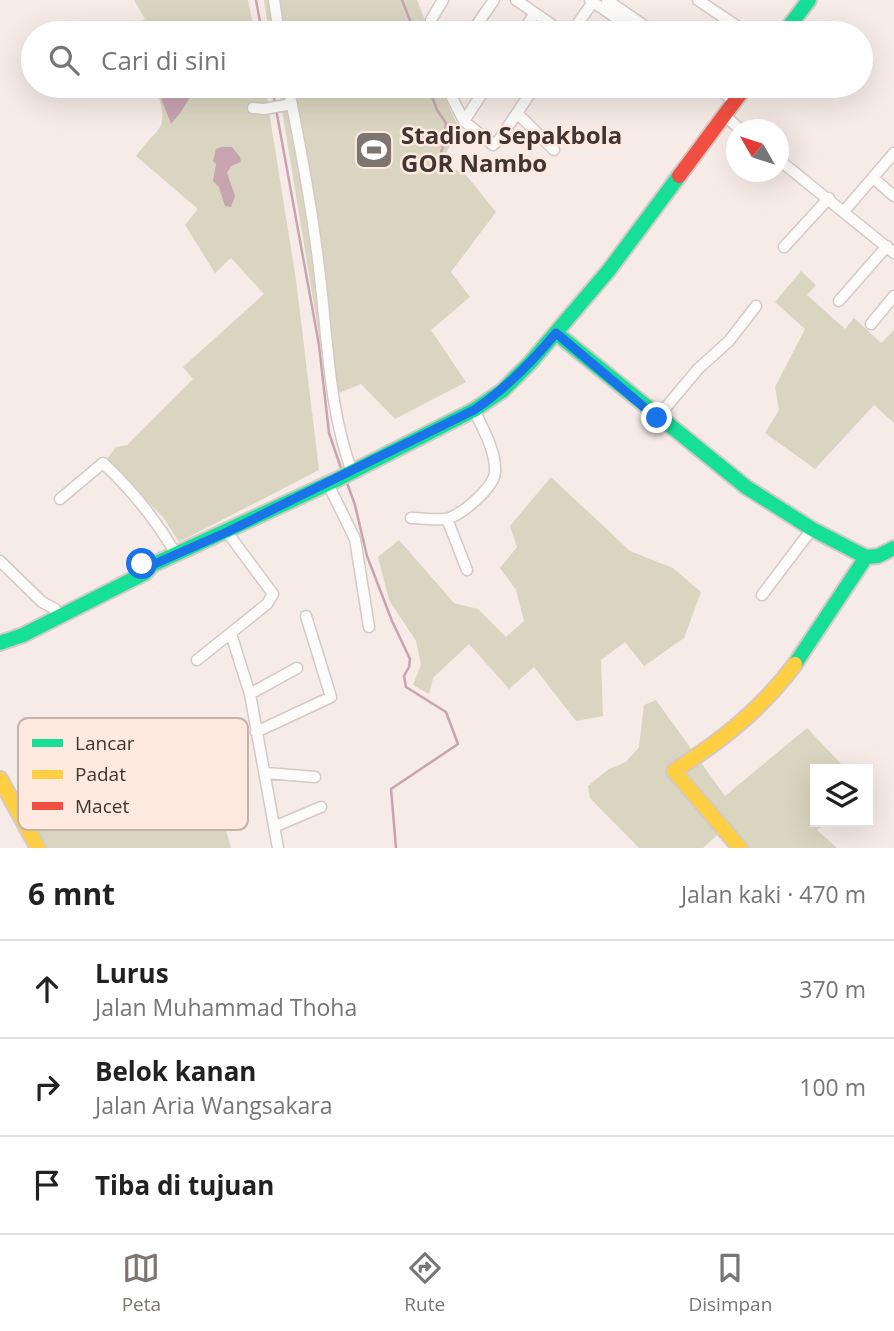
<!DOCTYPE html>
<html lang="id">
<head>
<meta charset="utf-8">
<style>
  body { margin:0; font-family:"Open Sans",sans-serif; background:#f6f6f6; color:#222 }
  .controls { position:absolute; right:21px; bottom:21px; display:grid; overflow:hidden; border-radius:0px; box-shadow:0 7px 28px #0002 }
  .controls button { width:63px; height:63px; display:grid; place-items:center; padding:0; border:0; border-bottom:2px solid #e0e0e0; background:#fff; color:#222; font:35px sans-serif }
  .compass { position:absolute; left:726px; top:119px; width:63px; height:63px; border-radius:50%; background:#fff; box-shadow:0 7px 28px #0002; rotate:309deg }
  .stop { position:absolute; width:21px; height:21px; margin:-16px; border:5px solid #1a73e8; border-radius:50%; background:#fff }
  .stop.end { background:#1a73e8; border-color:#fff; box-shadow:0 2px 7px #0008 }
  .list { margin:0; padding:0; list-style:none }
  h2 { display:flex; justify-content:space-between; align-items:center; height:91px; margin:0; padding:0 28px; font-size:30px }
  h2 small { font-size:23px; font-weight:400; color:#767676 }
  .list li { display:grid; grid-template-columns:46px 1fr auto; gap:21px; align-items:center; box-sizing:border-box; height:98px; padding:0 28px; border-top:2px solid #e0e0e0 }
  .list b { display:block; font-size:26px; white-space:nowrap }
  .list p { margin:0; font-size:23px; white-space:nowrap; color:#767676 }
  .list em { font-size:23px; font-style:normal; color:#767676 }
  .icon { flex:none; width:38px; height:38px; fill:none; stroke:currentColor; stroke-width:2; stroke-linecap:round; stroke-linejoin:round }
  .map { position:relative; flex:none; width:894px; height:848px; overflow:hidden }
  .search { position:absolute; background:#fff; box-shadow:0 7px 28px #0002; left:21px; right:21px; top:21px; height:77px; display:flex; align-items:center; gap:18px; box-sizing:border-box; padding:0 24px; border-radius:38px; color:#767676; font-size:26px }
  .sheet { height:385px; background:#fff }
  nav { display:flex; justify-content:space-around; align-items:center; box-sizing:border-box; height:98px; border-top:2px solid #e0e0e0; background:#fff; font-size:19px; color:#767676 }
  nav a { display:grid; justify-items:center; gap:4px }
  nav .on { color:#7f7570 }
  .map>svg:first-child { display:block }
  .green { fill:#dad5c0 }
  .water { fill:#c7a4b0 }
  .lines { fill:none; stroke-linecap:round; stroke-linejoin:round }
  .stream { stroke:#c7a4b0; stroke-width:2.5 }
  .street-casing { stroke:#d3c9c5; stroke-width:13 }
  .fast-casing { stroke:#d3c9c5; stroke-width:18 }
  .slow-casing { stroke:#d3c9c5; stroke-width:18 }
  .jam-casing { stroke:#d3c9c5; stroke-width:18 }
  .street { stroke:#fefcfb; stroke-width:10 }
  .fast { stroke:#16e098; stroke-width:14 }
  .slow { stroke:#ffcf43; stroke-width:14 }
  .jam { stroke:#f24e42; stroke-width:14 }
  .route { stroke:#1a73e8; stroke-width:9 }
  .labels { text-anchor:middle; stroke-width:5; stroke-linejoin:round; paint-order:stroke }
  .poi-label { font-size:24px; font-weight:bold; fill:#3f3631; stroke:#fde9df; text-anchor:start }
  .key { fill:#fde9df; stroke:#c4b3ab; stroke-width:2 }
  .key-label { font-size:19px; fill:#3f3631 }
</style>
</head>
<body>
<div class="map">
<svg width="894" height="848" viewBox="0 0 894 848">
  <rect width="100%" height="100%" fill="#f6ebe6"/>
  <path class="green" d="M134 0H248L255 33H118L120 30 145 19Z
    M264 0H417L430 33H269Z
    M156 86H265L296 280 319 470 179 542 163 517 106 460 116 447 127 445 193 379 183 367 264 294 231 258 215 273 185 225 198 209 136 156C162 121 169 133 156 86Z
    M278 86H439L458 126 442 163 466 175 496 212 451 272 470 297 431 330 466 382 395 419 361 384 329 397Z
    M801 271 816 285 807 295 845 329 854 318 881 343 894 330V423L874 405 815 469 765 433 779 410 775 387 805 329 775 302Z
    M551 477 630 551 673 568 701 592 684 638 644 666 625 642 601 660 603 716 576 721 534 667 509 689 469 644 433 678 429 694 413 685 421 665 416 641 389 600 378 557 399 540 454 603 478 609 506 637 524 621 516 590 500 568 517 547 510 526Z
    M656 700 725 796 807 728 846 769H815V822H828L817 830 837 848H743L725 828 703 848H639L590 798 588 786 609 769 626 762 639 747 644 705Z
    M170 744 178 752 185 747 219 805 231 848H42L33 836 122 765 129 775Z"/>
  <path class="water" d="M187 86H197L181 112 171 124 161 98C169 91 179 92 187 86Z
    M222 147H232L240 157 241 162 231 166 227 173 235 196 231 207 225 206 219 187 213 181 216 164 213 161 216 149Z"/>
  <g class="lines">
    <path class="stream" d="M256 0 262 33
      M402 0 415 33
      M272 86 275 103
      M428 86 437 110 446 123 444 143 437 166
      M276 109 319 345 329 433 342 471
      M346 480 355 505 367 556 392 621 410 659 409 667 404 676 406 687 446 712 458 744 391 789 396 848"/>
    <g class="street-casing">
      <path id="street" d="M274 0 279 33
        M516 0 564 33
        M590 0 638 33
        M607 0 655 33
        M698 0 747 33
        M436 33 431 20 443 0
        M471 33 494 0
        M522 33 535 13
        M571 33 593 2
        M288 86C301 149 313 213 320 277 328 343 329 409 352 472
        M446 86 464 121 493 145 499 140 535 86
        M713 86 735 101
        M253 108 264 109 292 104
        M517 113 554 150
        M725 116 741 130
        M464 121 487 86
        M778 159 894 253
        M873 178 894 196
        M845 210 894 153
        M784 247 829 198
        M839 301 887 246
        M871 324 894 296
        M657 418 698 369 729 341 756 306
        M328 484 355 539 369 627
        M60 499 103 463C132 490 156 520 176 554
        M411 518C422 518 434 520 444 519 459 518 494 488 495 472 496 451 483 429 474 410
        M447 519 467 570
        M0 561 42 602 55 609
        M762 595 812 529
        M231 634 250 694 278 848
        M197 660 267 604 273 594 227 532
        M250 694 297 668
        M256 732 331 697 306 616
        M266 773 315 777
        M276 826 321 807"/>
    </g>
    <g class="fast-casing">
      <path id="fast" d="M784 33 809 0
        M556 333 746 487 812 529 866 557 878 556 894 548
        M0 643 23 635 145 573 152 565 336 480 474 410 502 391 530 363 609 270 679 176
        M795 664 866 557"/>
    </g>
    <g class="slow-casing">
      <path id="slow" d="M0 779 38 848
        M740 848 674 771C721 741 762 709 795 664"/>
    </g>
    <g class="jam-casing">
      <path id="jam" d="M679 176 746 86"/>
    </g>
    <use href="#street" class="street"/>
    <use href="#fast" class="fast"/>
    <use href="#slow" class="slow"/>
    <use href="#jam" class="jam"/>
  </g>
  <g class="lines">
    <path class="route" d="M142 564 152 565 227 532 474 410C506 389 531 363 556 333L657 418"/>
  </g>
  <defs>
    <g id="stadium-square" transform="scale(2.0125)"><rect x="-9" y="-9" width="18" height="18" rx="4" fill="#7f7570" stroke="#fde9df"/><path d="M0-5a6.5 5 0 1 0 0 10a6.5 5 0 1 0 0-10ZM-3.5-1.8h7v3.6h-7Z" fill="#fff"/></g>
  </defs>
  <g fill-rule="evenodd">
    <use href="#stadium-square" x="374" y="150"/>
  </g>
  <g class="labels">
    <g class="poi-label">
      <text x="401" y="144">Stadion Sepakbola<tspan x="401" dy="28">GOR Nambo</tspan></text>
    </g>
  </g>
  <rect x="18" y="718" width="230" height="112" rx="10" class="key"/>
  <rect x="32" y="739" width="31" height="8" fill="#16e098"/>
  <rect x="32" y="770" width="31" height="9" fill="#ffcf43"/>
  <rect x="32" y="802" width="31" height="8" fill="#f24e42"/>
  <g class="key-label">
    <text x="75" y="750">Lancar</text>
    <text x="75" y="781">Padat</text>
    <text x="75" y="813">Macet</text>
  </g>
</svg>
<div class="controls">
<button><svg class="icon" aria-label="layers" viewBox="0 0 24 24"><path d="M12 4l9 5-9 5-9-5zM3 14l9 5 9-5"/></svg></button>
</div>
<svg class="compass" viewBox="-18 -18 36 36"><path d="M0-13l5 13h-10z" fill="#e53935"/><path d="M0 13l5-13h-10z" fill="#767676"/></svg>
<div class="stop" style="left:142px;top:564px"></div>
<div class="stop end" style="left:657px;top:418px"></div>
<div class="search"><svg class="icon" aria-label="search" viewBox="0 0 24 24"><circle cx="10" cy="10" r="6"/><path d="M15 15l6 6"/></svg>Cari di sini</div>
</div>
<section class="sheet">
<h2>6 mnt<small>Jalan kaki · 470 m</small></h2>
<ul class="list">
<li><svg class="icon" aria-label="ahead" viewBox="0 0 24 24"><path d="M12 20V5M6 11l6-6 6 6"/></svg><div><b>Lurus</b><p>Jalan Muhammad Thoha</p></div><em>370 m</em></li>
<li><svg class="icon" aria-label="right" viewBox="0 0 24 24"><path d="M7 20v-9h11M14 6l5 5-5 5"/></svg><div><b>Belok kanan</b><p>Jalan Aria Wangsakara</p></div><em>100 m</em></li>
<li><svg class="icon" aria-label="arrive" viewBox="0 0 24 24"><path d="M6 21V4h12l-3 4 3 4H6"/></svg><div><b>Tiba di tujuan</b></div></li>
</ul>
</section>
<nav>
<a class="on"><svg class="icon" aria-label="map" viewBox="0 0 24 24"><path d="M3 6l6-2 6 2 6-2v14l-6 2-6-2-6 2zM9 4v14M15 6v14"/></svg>Peta</a>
<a><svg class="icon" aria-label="directions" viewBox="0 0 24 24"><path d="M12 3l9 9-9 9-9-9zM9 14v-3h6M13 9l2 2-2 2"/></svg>Rute</a>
<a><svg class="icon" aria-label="saved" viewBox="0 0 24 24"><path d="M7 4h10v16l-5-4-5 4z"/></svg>Disimpan</a>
</nav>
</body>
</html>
